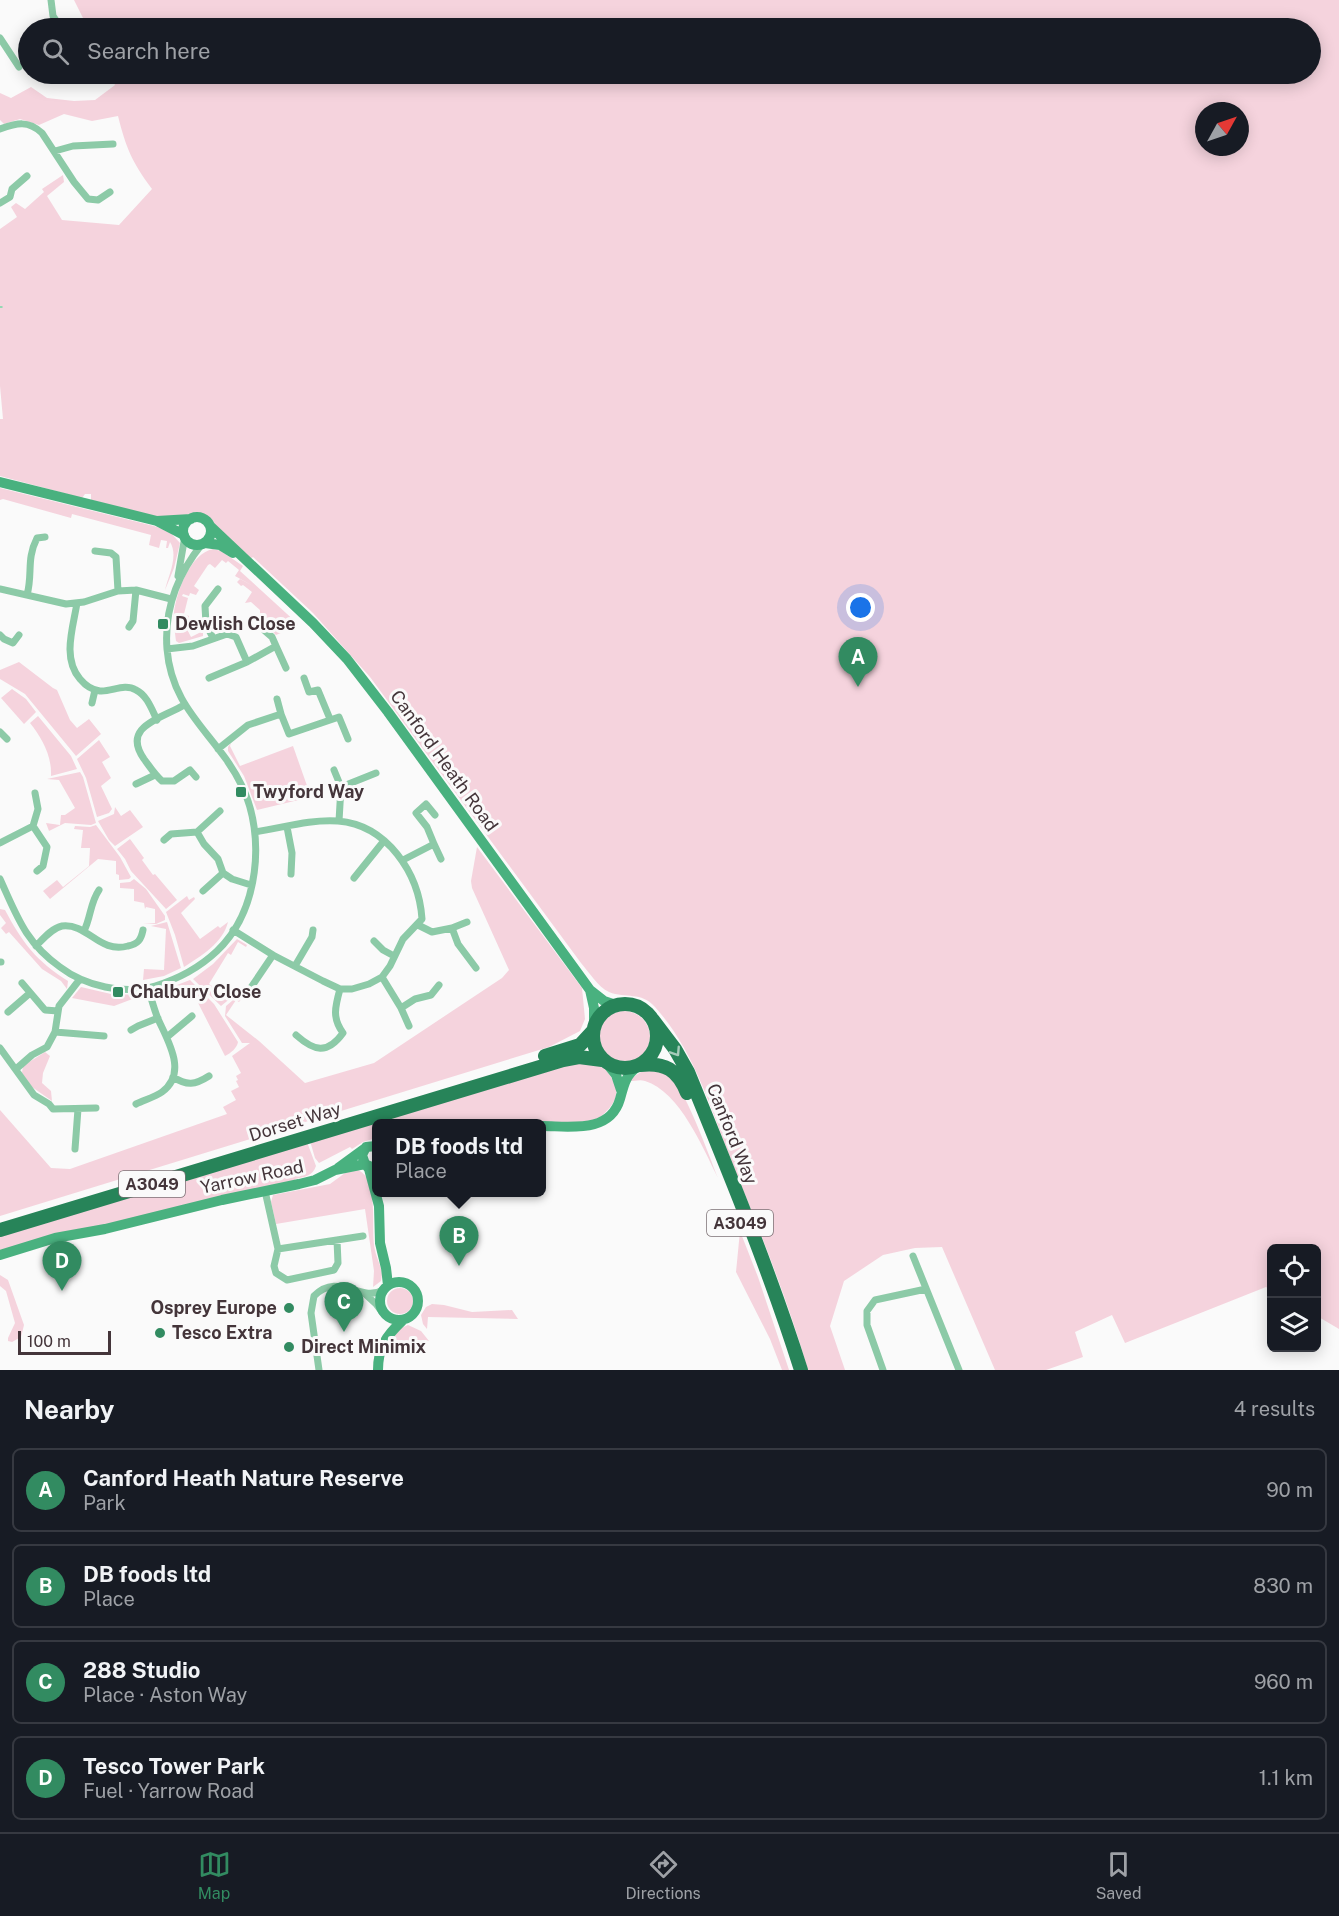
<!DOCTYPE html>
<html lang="en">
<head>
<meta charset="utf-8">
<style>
  body { margin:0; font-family:"Public Sans",sans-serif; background:#242831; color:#f1f3f6 }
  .controls { position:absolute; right:18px; bottom:18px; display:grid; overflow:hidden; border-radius:9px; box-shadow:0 3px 15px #0003 }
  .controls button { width:54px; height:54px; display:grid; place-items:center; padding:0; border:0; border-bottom:2px solid #363941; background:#171b24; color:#f1f3f6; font:30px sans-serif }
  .compass { position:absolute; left:1195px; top:102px; width:54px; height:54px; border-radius:50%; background:#171b24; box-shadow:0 3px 15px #0003; rotate:50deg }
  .scale { position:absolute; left:18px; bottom:15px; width:93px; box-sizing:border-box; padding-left:6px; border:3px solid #44353a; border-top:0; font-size:16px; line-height:21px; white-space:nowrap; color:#44353a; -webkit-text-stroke:4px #fafafa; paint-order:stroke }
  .you { position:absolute; left:861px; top:608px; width:21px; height:21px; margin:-15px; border:4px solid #fff; border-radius:50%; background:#1a73e8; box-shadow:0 0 0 9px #1a73e833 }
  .badge { display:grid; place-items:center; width:39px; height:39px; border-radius:50%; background:#328b61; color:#fff; font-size:20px; font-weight:700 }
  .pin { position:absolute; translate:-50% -50px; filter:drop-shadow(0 2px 3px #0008) }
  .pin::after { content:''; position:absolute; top:32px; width:21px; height:18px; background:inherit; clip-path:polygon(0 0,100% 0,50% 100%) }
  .popup { position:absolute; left:372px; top:1119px; width:174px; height:78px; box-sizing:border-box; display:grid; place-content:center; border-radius:9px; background:#171b24; filter:drop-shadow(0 2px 4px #0005); font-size:20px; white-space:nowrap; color:#9ea1a6 }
  .popup b { font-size:22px; color:#f1f3f6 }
  .popup::after { content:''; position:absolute; left:50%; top:100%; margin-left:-12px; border:12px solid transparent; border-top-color:#171b24 }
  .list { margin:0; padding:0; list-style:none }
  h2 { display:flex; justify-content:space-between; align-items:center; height:78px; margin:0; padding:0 24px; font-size:26px }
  h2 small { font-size:20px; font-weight:400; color:#9ea1a6 }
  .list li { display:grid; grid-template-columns:39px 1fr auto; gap:18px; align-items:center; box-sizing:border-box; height:84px; margin:0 12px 12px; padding:0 12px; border:2px solid #363941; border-radius:9px }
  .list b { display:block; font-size:22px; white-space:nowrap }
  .list p { margin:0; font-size:20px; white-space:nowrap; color:#9ea1a6 }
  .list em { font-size:20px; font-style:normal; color:#9ea1a6 }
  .icon { flex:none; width:33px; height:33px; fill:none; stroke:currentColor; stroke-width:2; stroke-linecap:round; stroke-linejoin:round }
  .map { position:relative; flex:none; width:1339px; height:1370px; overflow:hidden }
  .search { position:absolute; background:#171b24; box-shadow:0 3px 15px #0003; left:18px; right:18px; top:18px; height:66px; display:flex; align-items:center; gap:15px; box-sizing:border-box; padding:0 21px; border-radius:33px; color:#9ea1a6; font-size:22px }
  .sheet { height:462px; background:#171b24 }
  nav { display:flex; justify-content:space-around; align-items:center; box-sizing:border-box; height:84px; border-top:2px solid #363941; background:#171b24; font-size:16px; color:#9ea1a6 }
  nav a { display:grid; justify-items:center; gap:3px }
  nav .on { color:#328b61 }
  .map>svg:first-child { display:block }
  .green { fill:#f5d3dd; fill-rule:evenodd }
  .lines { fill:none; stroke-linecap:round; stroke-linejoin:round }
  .stream { stroke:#76daa5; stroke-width:1.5 }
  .street { stroke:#8ccaa7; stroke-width:7 }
  .secondary { stroke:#49b17f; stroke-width:10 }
  .highway { stroke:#278459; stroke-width:14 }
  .oneway { stroke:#a6cbba }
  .poi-dot { fill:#328b61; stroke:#fafafa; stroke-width:2 }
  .labels { text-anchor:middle; stroke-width:6; stroke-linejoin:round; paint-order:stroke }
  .shield { fill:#fafafa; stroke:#7b7074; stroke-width:1.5 }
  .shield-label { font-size:16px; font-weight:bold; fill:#44353a }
  .poi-label { font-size:18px; font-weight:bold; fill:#44353a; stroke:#fafafa; text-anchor:start }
  .street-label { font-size:18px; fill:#44353a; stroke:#fafafa }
</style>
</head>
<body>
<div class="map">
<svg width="1339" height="1370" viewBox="0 0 1339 1370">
  <rect width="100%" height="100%" fill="#fafafa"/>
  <path class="green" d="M74 0H1339V1329L1317 1316 1316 1248H1272L1271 1290 1266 1287 1125 1343 1112 1315 1075 1332 1083 1357 1046 1370H995L942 1247 915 1248 883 1255 844 1281 830 1326 845 1370H808C787 1297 758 1227 730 1157 710 1106 693 1049 655 1007 641 991 626 999 609 992 598 987 589 972 581 963L370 677 313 613 253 557 250 559 206 517C192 511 179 518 164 517 139 515 115 506 91 500V494H85L82 498 0 476V414V419H3L0 386V229L17 217 11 207 16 203 25 209 44 192 42 189 63 175 64 182 47 196 62 220 119 225 152 189C132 162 126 148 118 116L92 121 64 114 39 125 20 119 4 124 0 120V93L11 98 31 87 47 98 74 101 95 100 115 85 109 74H1310V28H88ZM1204 111H1240V147H1204Z
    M0 488 154 526 169 531 180 543 174 568 165 590C168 576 179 556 170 542L168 548H166L167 541 161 540 159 548 149 545 151 535 72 514 71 518 3 499 0 500Z
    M213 549 221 551 243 566 240 571 298 624 297 626 276 635 272 631 275 628 260 617V610L251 602 245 603 252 592 243 585 241 586 237 582 240 579 255 587 235 576 239 570 228 561 226 563 222 560 215 568 210 564 208 565 194 586 199 590 196 595 190 593 189 596 183 594 182 596 188 598 184 614 189 616V621L184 623 191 637 203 631V636L179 643 176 641C175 632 173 622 174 612 177 591 190 554 213 549Z
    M19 662 53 688 57 690 70 720 77 728 89 719 101 734 76 756 25 694 0 679V670Z
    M12 689 26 699 36 712 24 724 1 698Z
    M38 716 71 756 77 769 51 776C52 756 42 738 30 723Z
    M99 740 110 757 102 762 111 778 101 786 112 809 109 813 97 817 86 778 77 759Z
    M231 743 230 746 240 766 293 746 311 797 257 810 244 776 228 751V747Z
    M80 772 83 777 96 823 91 825 65 823 49 831 46 823 60 825 61 815H65L75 808 59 780 47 779Z
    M115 807 121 816 130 810 143 827 115 846 109 840 98 821 114 814Z
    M96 825 120 857 131 877 129 879 119 880V875L116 874V861L98 859 50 899 43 891 57 880 63 887 89 866 90 848H81L83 830 74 829 75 826 90 827Z
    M130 839 144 858 142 860 153 875 155 874 177 900 166 909 131 871 125 859 117 849Z
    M477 847 582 988 585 1019 580 1031 549 1047 0 1216V1110L51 1168 70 1169 227 1114 223 1107 236 1100 231 1091 239 1087 236 1081 238 1080 236 1076 241 1073 232 1056 250 1043H242L225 1016 226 1006 239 995 242 998 239 1002 236 1000 226 1015 259 1041 305 1083 374 1063 502 978 509 970 472 888 471 881Z
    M134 879 146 889 165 916V920L156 924 143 923H155V909L146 907 145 909 144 903 134 901V889L120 888V883L130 882Z
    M187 896 189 900 194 897 195 899 181 913 200 939 218 926 220 928 228 922C223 943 201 956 184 967L175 935 166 912Z
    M0 909 5 910C22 942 36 961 68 981L67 989 61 981 42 969 9 932 6 934 1 928 6 923 0 915Z
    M167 922 181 968 164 976 143 980 144 969 164 970 166 929 151 926Z
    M237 939 247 945 246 947 238 942 231 955 228 953 209 984 228 997 234 990 230 985 238 990 237 993 221 1006 193 979 213 964Z
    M190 980 214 1004 238 1042C237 1048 231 1053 225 1056L189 985 175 992 174 989 156 999V993Z
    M81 987 111 994 143 995 114 1006 72 998Z
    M598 1037a26 26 0 1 1 52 0a26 26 0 1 1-52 0Z
    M45 1052 50 1056 43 1073 42 1083 51 1091 52 1101 32 1087 22 1073 23 1066Z
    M570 1062C580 1063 591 1063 599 1066 606 1068 609 1073 612 1079 624 1097 608 1112 593 1122L376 1124V1138L363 1142 352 1149 350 1147 319 1163 315 1158 310 1141Z
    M644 1070C652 1070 663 1070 670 1076 686 1090 709 1156 718 1178 703 1148 680 1092 645 1081 639 1079 633 1082 627 1081Z
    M307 1142 316 1166C313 1176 304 1177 295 1179L296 1182 0 1250V1235Z
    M358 1170C380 1179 370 1230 375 1250 377 1261 384 1269 381 1281L373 1287 374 1271 365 1209 276 1224 271 1202 273 1195 330 1184 345 1173Z
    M740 1231 758 1277 789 1370H782L770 1339 736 1272Z
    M0 1275 8 1280 24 1325 21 1337 12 1342 8 1341V1338L15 1323 6 1291 0 1286Z
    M387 1301a13 13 0 1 1 26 0a13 13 0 1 1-26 0Z
    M432 1304 444 1305 472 1312 512 1310 518 1319 428 1317 427 1329 423 1324 421 1315 426 1307Z
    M408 1325 421 1331 429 1341 411 1340 410 1343 403 1344 402 1342H392L390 1347H386L401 1328Z"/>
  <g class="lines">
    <path class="stream" d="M0 307H2"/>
    <path class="street" d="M51 0 53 16 61 28
      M0 38 19 67
      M0 129C17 123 28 120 42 133L74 182 88 199 98 200 110 192
      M55 151 73 146 113 144
      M0 203 10 197 12 189 27 176
      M95 551 111 553 116 557 118 591
      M178 576 185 536
      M0 589 66 604 84 602 118 591 136 590 171 599
      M27 595C33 573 26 560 37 538L45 537
      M77 603C73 628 62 658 80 679 85 685 91 690 100 691 112 692 124 683 136 690 147 695 152 710 157 720
      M129 627 133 621 136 590
      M264 630 272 637 276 646
      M0 635 4 639 13 643 19 635
      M213 638 206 624 205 606 218 589
      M167 649 193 646 227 634 236 637 247 662 276 646 286 668
      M209 678 247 662
      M304 678 309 692 318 690 330 719
      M277 699 281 714
      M92 703 95 690
      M184 705C161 719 121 726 144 759 150 767 155 775 162 781H174L190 770 196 777
      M0 732 7 739
      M218 749 248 725 281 714 289 734 339 717 348 739
      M334 770 341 787
      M136 784 155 775
      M339 821 341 787 376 773
      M33 826 38 809 35 793
      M287 827 292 853 291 874
      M197 832 220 811
      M164 840 171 834 197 832 204 844 218 859 223 873 232 879 251 885
      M0 843 33 826 47 847 43 866 37 871
      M434 844 441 859
      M403 860 434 844 427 827 416 813 426 804 435 815
      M354 878 383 842
      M0 879C17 916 25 942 60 967 85 986 124 995 155 986 178 979 199 968 217 951 259 911 266 836 242 786 217 734 172 712 167 649 164 609 177 575 202 544
      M203 891 223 873
      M418 925 432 932 452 928 458 944 476 968
      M452 928 467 922
      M233 930 273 955 323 981 340 989H352L369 984 382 977 390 966 403 939 422 919C419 873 387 825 338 821 310 819 282 828 255 832
      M84 931C91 917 90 903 99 890
      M374 941 383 950 394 956
      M36 946C43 939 52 928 62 926 88 923 99 954 128 946 138 944 141 940 143 930
      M0 962H1
      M295 966 312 937 313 930
      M382 977 401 1008 409 1026
      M22 983 45 1010 58 1011
      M250 989 273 955
      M401 1008 415 999 431 995 439 985
      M8 1012 30 993
      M131 1030 138 1026 158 1018
      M55 1032 104 1036
      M296 1035C314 1051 327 1055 343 1033 332 1018 335 1007 340 989
      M167 1037 192 1016
      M0 1048 34 1095 49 1104 53 1109 96 1108
      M16 1069 32 1055 47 1047 55 1032 59 1006 80 979
      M173 1077C187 1086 195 1085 209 1076
      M136 1104C144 1100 155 1097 162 1092 188 1073 168 1041 158 1019 154 1009 151 998 148 987
      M75 1149 78 1109
      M265 1191 278 1249 363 1236
      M278 1249 274 1266 276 1273 287 1280 334 1270 338 1263 337 1240
      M913 1256 959 1370
      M364 1293 376 1304 382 1312
      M319 1370 311 1313 314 1296C338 1271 360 1303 383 1290
      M883 1370 867 1325V1311L875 1300 926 1289"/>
    <path class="secondary" d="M0 482 157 521 191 519
      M183 531a14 14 0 1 1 28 0a14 14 0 1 1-28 0Z
      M157 521 184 535
      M210 526 313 623 347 659 388 712 590 990 604 1001 616 1005
      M205 543 220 545 233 553
      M590 990 594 1008V1026
      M608 1065 616 1075 621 1090
      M542 1126C569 1126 610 1134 620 1099 624 1085 625 1076 637 1067
      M376 1146 366 1147 362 1155 365 1164 372 1167 376 1166
      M366 1165 369 1169 379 1206 380 1243 386 1268 388 1285
      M338 1168 364 1149
      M0 1255 55 1238 105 1229 222 1200 299 1184 315 1180 335 1170 365 1164
      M380 1301a19 19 0 1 1 38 0a19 19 0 1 1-38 0Z
      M378 1370C378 1348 386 1336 402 1321"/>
    <path class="highway" d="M593 1036a32 32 0 1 1 64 0a32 32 0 1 1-64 0Z
      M653 1020 675 1049 688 1072C728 1170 769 1269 801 1370
      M545 1056 580 1045 592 1032
      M640 1065C665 1062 678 1070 687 1093
      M0 1230 563 1060 579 1057 602 1060"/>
  </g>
  <defs><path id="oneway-chevron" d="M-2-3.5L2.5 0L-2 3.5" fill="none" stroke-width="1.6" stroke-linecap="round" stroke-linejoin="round" transform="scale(1.5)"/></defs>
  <use class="oneway" href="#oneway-chevron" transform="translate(676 1052) rotate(57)"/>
  <g class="poi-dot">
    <rect x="157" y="618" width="12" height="12" rx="3"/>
    <rect x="235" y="786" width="12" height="12" rx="3"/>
    <rect x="112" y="986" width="12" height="12" rx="3"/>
    <circle cx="289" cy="1308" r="6"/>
    <circle cx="160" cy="1333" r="6"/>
    <circle cx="289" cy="1347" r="6"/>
  </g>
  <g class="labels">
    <g class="shield">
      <rect x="119" y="1171" width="66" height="26" rx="4.5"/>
      <rect x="707" y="1210" width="66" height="26" rx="4.5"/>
    </g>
    <g class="shield-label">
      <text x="152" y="1190">A3049</text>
      <text x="740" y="1229">A3049</text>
    </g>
    <g class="poi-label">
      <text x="175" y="630">Dewlish Close</text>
      <text x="253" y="798">Twyford Way</text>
      <text x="130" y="998">Chalbury Close</text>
      <text x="277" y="1314" text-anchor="end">Osprey Europe</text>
      <text x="172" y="1339">Tesco Extra</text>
      <text x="301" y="1353">Direct Minimix</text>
    </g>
    <g class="street-label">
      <text transform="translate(444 761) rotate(54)" y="6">Canford Heath Road</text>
      <text transform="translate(295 1122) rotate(-17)" y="6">Dorset Way</text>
      <text transform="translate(732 1134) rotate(68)" y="6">Canford Way</text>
      <text transform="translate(252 1177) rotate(-12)" y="6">Yarrow Road</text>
    </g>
  </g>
</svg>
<div class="controls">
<button><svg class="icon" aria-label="locate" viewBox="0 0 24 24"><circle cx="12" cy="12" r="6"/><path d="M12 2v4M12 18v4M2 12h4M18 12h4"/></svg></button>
<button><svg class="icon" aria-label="layers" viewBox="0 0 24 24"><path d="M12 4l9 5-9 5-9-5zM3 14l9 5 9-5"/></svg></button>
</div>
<svg class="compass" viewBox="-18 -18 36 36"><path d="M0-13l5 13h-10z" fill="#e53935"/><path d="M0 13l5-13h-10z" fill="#9ea1a6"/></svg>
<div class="scale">100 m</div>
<div class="you"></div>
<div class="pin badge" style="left:858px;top:687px">A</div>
<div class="pin badge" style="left:459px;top:1266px">B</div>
<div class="popup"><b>DB foods ltd</b>Place</div>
<div class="pin badge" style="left:344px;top:1332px">C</div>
<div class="pin badge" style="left:62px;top:1291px">D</div>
<div class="search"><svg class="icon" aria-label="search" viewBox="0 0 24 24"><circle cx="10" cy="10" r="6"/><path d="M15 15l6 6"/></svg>Search here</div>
</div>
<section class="sheet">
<h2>Nearby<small>4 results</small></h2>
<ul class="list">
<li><span class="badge">A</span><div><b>Canford Heath Nature Reserve</b><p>Park</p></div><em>90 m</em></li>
<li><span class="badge">B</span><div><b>DB foods ltd</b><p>Place</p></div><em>830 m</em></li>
<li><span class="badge">C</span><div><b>288 Studio</b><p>Place · Aston Way</p></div><em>960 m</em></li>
<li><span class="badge">D</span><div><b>Tesco Tower Park</b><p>Fuel · Yarrow Road</p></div><em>1.1 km</em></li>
</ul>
</section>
<nav>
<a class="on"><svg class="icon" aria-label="map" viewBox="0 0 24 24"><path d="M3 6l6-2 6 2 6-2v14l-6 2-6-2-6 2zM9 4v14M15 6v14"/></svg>Map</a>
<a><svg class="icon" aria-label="directions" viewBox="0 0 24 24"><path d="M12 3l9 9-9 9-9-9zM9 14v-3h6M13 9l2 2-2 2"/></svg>Directions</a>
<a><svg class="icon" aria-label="saved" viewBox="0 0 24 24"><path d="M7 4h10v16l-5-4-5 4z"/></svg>Saved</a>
</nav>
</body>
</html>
